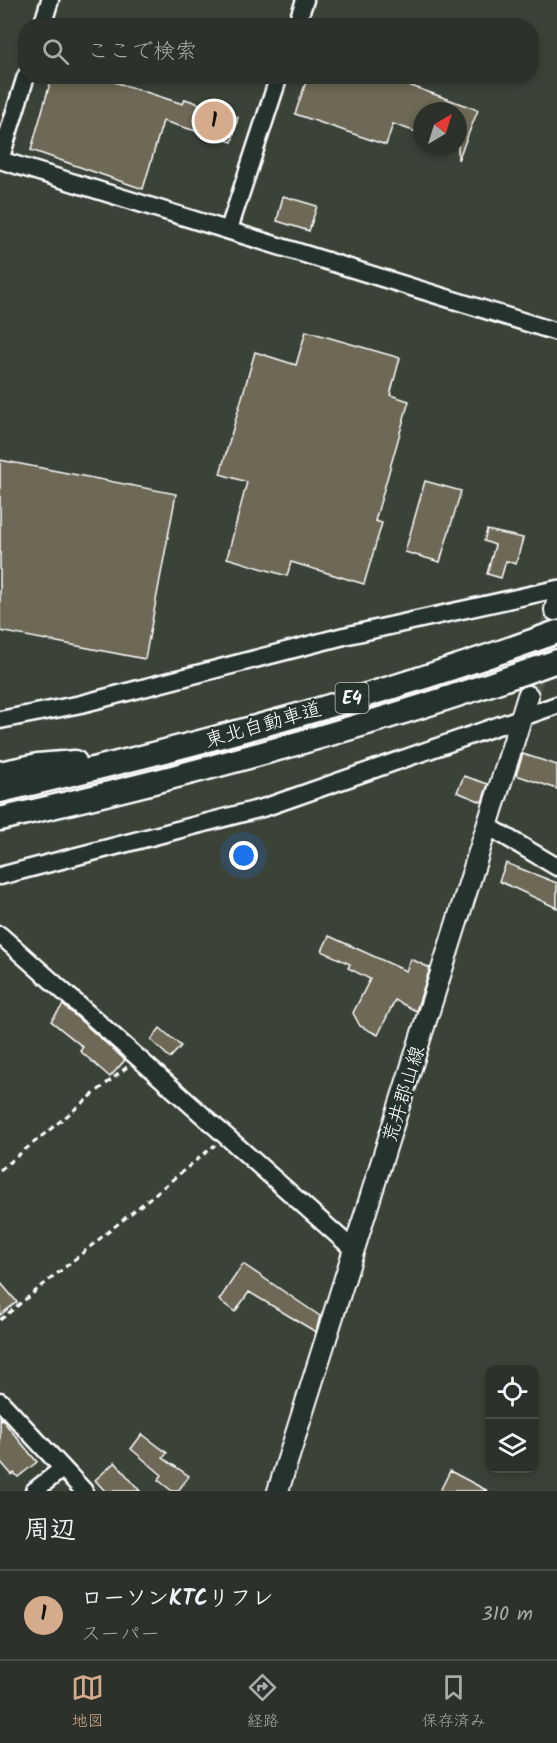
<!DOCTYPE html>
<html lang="ja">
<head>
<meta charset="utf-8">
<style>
  body { margin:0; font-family:Kalam,"Klee One",sans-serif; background:#343a33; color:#f1f3f6 }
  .controls { position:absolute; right:18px; bottom:18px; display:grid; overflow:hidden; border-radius:12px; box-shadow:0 3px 9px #0003 }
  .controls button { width:54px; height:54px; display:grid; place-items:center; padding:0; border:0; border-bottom:2px solid #484d47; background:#2c322b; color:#f1f3f6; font:30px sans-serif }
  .compass { position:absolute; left:413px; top:102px; width:54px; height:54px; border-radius:50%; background:#2c322b; box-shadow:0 3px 9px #0003; rotate:38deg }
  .you { position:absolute; left:244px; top:856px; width:21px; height:21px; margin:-15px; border:4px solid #fff; border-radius:50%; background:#1a73e8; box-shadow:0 0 0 9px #1a73e833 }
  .badge { display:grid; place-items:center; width:39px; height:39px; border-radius:50%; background:#d6ab8b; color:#111; font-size:20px; font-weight:700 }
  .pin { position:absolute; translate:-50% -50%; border:3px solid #fff; box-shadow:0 2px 6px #0006 }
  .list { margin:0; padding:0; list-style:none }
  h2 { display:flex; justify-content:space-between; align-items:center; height:78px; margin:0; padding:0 24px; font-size:26px }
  h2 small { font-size:20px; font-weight:400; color:#a6aaa9 }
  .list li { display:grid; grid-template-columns:39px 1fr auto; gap:18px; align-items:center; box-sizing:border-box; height:90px; padding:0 24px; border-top:2px solid #484d47 }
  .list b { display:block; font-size:22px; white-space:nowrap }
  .list p { margin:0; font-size:20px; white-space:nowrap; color:#a6aaa9 }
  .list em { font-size:20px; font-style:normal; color:#a6aaa9 }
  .icon { flex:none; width:33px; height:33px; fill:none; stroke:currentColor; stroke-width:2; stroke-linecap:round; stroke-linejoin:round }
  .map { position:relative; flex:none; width:557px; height:1491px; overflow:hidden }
  .search { position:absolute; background:#2c322b; box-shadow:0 3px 9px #0003; left:18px; right:18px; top:18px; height:66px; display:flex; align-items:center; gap:15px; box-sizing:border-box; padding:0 21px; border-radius:24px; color:#a6aaa9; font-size:22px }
  .sheet { height:168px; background:#2c322b }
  nav { display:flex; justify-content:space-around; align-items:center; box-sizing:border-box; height:84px; border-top:2px solid #484d47; background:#2c322b; font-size:16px; color:#a6aaa9 }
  nav a { display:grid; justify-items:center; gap:3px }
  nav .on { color:#d6ab8b }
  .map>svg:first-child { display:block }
  .building { fill:#6d6956; stroke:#fff; stroke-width:1.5 }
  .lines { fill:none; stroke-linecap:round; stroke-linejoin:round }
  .major-tunnel { stroke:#4f564d; stroke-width:20; stroke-dasharray:20 10; stroke-linecap:butt }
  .minor-casing { stroke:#fff; stroke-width:21 }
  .major-casing { stroke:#fff; stroke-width:24 }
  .highway-casing { stroke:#fff; stroke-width:27 }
  .path { stroke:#fff; stroke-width:3; stroke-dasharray:6 4.5; stroke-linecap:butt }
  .minor { stroke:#26332d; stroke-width:16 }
  .major { stroke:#26332d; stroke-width:20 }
  .highway { stroke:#26332d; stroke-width:22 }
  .labels { text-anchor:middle; stroke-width:4.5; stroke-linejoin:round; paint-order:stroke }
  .shield { fill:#26332d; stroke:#bec2c0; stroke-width:1.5 }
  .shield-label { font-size:18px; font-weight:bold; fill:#fff }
  .street-label { font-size:20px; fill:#fff; stroke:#26332d }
</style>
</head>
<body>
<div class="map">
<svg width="557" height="1491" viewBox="0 0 557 1491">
  <rect width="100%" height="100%" fill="#3b4339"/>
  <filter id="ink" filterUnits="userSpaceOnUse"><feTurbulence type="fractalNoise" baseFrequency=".0167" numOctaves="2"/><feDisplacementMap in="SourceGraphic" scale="12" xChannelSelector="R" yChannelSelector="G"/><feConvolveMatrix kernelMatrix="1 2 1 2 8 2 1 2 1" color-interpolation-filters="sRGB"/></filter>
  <g filter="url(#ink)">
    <path class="building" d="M52 76H96L183 104 185 99 238 117 232 142 163 121 143 189 31 150Z
      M308 76H397L408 80 406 84 478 110 458 160V111H422V134L393 124 386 145 295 114Z
      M283 196 317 206 309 231 277 221Z
      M306 331 400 358 390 395 409 401 375 521 382 523 364 584 291 562 287 576 227 558 247 482 220 474 255 352 296 365Z
      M0 460 176 494 145 659 0 631Z
      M425 481 461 491 440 562 405 552Z
      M487 530 523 538 516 564 506 561 501 578 487 574 495 545 484 541Z
      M523 754 557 765V789L516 775Z
      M464 776 488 784 482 802 457 792Z
      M506 863 557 883V908L499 881Z
      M329 936 406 971 411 959 430 968 416 1011 395 1000 378 1035 360 1026 353 1013 370 979 348 968 350 964 322 951Z
      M63 1005 125 1060 110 1077 80 1051 83 1047 51 1021Z
      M160 1028 181 1046 170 1058 151 1040Z
      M243 1264 320 1316 316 1332 249 1292 235 1312 219 1300Z
      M0 1282 17 1302 0 1315Z
      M0 1417 37 1462 18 1477 14 1473 12 1475 0 1461Z
      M142 1434 167 1453 163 1458 189 1476 178 1491H172L158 1480 162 1475 131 1449Z
      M115 1462 140 1491H105L95 1480Z
      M450 1471 488 1491H440Z"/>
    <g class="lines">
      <path class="major-tunnel" d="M528 696 555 610"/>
      <g class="minor-casing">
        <path id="minor" d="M42 26 50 0
          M296 26 305 0
          M26 76 0 160 557 332
          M229 229 279 76
          M0 720 81 704 344 636 557 589
          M488 826 557 867
          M0 876 266 807 557 705
          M0 935 354 1250
          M0 1401 84 1491
          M34 1491 62 1469"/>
      </g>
      <g class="major-casing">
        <path id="major" d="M555 610 557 602
          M278 1491 528 696"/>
      </g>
      <g class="highway-casing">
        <path id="highway" d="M0 773 38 765 75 762
          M0 791C188 748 376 698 557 632
          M0 819C188 776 375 726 557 661"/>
      </g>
      <path class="path" d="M0 1170 127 1067
        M0 1320 215 1145"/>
      <use href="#minor" class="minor"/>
      <use href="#major" class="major"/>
      <use href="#highway" class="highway"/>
    </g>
  </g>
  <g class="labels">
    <rect class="shield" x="335.5" y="683" width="33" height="30" rx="4.5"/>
    <g class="shield-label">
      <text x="352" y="704">E4</text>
    </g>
    <g class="street-label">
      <text transform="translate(263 724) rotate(-16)" y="7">東北自動車道</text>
      <text transform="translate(403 1094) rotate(-73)" y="7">荒井郡山線</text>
    </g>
  </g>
</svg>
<div class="controls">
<button><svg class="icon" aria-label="locate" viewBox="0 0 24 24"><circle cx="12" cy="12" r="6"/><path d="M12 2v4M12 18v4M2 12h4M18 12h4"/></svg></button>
<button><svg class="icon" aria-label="layers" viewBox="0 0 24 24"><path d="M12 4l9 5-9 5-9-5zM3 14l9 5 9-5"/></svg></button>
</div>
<svg class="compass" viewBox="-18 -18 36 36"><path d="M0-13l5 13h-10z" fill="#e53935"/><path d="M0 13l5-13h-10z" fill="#a6aaa9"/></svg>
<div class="you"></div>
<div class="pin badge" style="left:214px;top:121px">1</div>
<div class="search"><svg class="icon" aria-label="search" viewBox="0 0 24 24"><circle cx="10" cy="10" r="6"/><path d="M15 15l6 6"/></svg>ここで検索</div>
</div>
<section class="sheet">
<h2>周辺<small></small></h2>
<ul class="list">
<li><span class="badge">1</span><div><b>ローソンKTCリフレ</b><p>スーパー</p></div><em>310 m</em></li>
</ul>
</section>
<nav>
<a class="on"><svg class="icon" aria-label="map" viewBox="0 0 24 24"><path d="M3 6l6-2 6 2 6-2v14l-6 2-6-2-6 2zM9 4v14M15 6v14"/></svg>地図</a>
<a><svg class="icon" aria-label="directions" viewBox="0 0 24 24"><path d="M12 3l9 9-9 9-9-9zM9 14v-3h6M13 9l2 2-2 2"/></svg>経路</a>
<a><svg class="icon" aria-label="saved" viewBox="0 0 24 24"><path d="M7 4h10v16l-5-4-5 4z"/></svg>保存済み</a>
</nav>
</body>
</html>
